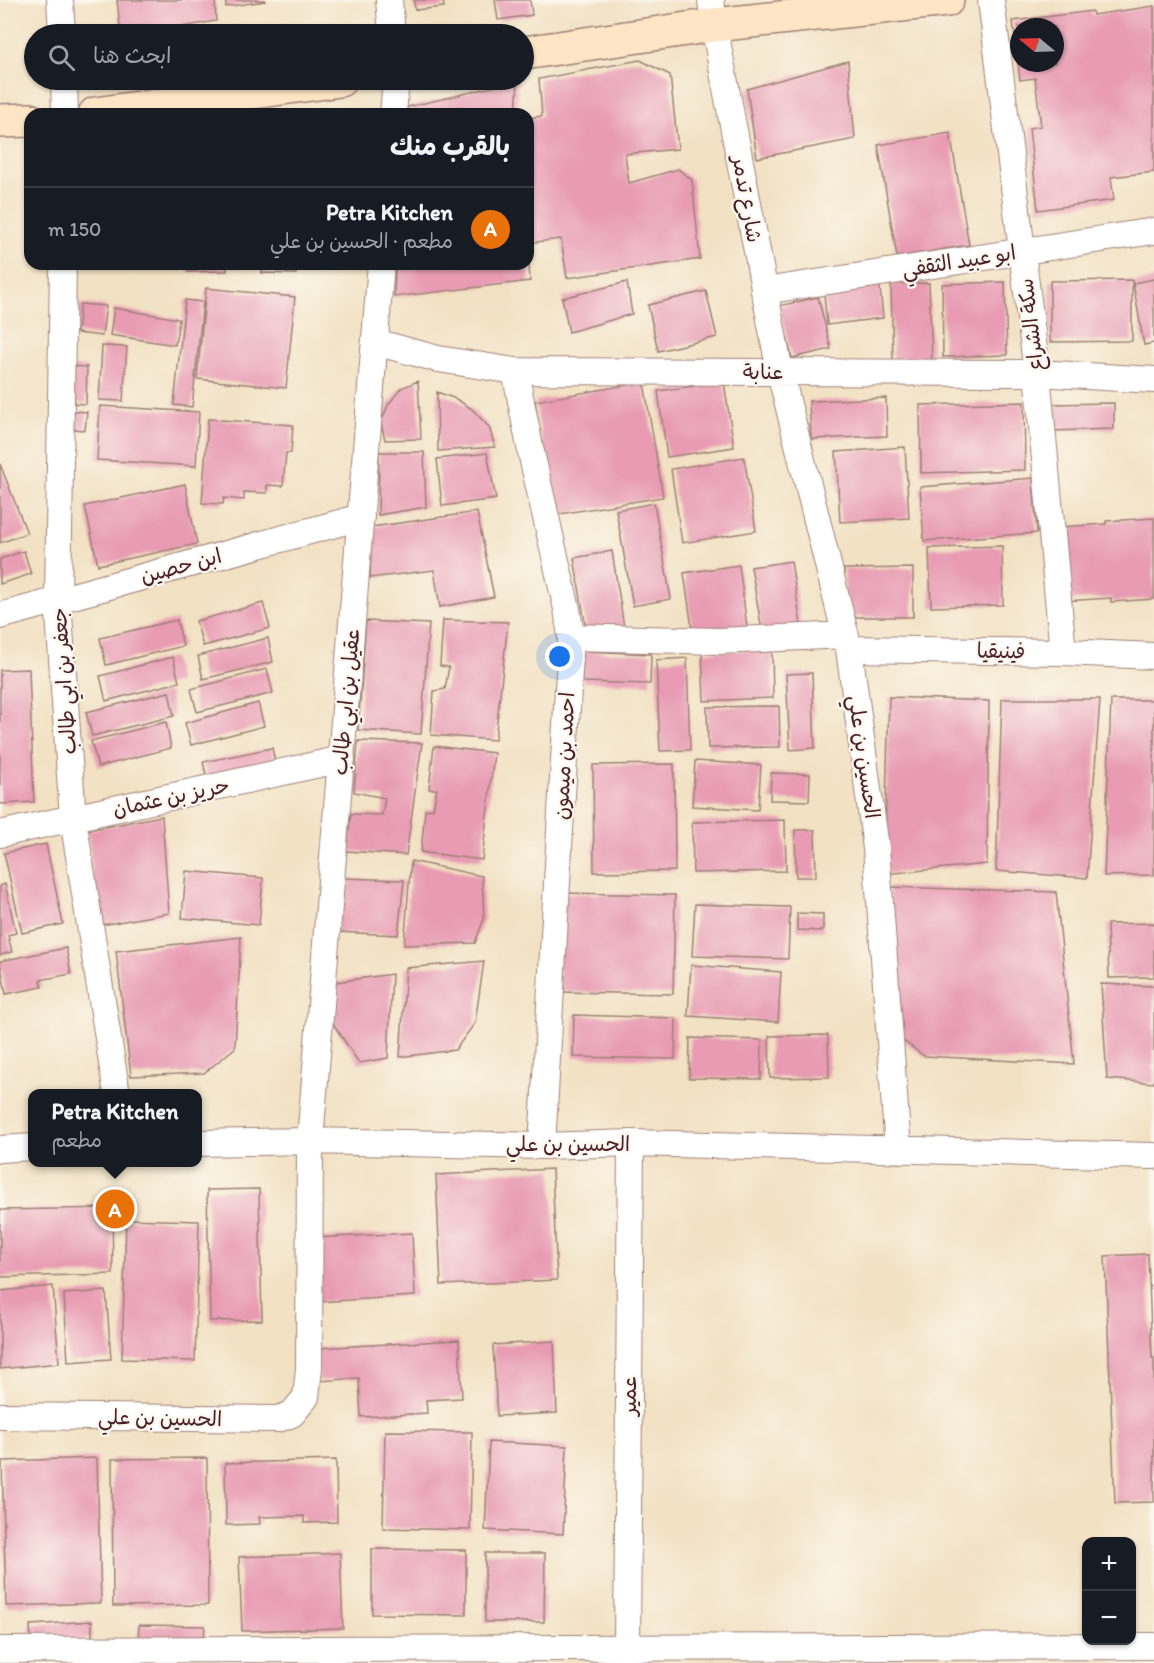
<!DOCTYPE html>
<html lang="ar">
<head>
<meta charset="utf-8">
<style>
  body { margin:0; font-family:Itim,"Playpen Sans Arabic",sans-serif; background:#20242c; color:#f1f3f6; direction:rtl }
  .controls { position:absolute; right:18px; bottom:18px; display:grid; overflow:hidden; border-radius:12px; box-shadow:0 2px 4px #0004 }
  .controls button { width:54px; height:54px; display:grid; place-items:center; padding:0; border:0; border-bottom:2px solid #363941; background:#171b24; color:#f1f3f6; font:30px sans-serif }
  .compass { position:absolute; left:1010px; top:18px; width:54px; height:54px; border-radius:50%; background:#171b24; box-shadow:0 2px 4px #0004; rotate:289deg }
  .you { position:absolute; left:560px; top:657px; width:21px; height:21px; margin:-15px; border:4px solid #fff; border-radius:50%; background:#1a73e8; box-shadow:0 0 0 9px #1a73e833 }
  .badge { display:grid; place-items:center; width:39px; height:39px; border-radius:50%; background:#c8321e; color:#fff; font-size:20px; font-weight:700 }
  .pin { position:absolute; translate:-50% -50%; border:3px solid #fff; box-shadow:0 2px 6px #0006 }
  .popup { position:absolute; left:28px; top:1089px; width:174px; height:78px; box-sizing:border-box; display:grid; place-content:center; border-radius:12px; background:#171b24; filter:drop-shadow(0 2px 4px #0005); font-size:20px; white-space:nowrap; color:#9ea1a6 }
  .popup b { font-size:22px; color:#f1f3f6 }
  .popup::after { content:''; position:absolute; left:50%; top:100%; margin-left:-12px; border:12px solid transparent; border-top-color:#171b24 }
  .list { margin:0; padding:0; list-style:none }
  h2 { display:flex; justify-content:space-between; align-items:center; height:78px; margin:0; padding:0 24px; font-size:26px }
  h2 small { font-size:20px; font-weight:400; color:#9ea1a6 }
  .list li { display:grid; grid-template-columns:39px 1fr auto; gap:18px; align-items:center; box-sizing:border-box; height:84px; padding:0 24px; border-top:2px solid #363941 }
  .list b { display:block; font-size:22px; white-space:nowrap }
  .list p { margin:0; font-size:20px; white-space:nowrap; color:#9ea1a6 }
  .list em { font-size:20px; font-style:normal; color:#9ea1a6 }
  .icon { flex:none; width:33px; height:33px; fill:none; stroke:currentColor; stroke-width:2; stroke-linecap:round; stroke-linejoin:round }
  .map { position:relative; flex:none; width:1154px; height:1663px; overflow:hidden; direction:ltr }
  .search { position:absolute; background:#171b24; box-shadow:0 2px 4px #0004; left:24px; top:24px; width:510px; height:66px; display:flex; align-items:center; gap:15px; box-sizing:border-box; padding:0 21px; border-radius:33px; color:#9ea1a6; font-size:22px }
  .panel { position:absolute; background:#171b24; box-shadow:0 2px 4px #0004; left:24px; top:108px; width:510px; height:162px; border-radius:18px; direction:rtl }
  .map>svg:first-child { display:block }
  .building { fill:#e89bb3 }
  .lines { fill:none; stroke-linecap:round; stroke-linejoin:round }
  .street-casing { stroke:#9e8077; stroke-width:28 }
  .secondary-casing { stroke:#9e8077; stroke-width:36 }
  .street { stroke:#fff; stroke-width:26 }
  .secondary { stroke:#fde5c5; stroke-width:33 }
  .labels { text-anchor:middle; stroke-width:4.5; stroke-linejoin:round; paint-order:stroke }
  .street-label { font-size:21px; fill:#4a1f2b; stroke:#fbf7ec }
</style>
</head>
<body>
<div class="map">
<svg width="1154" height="1663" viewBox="0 0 1154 1663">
  <rect width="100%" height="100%" fill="#fbf7ec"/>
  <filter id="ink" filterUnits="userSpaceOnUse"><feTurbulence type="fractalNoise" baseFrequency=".0167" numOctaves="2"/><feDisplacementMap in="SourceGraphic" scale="12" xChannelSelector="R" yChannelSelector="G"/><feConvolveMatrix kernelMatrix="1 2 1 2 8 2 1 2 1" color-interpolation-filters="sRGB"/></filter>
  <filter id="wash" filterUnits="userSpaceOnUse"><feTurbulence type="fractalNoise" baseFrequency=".008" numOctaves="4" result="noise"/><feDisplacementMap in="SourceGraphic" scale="24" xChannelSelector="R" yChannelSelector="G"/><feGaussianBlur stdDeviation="1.35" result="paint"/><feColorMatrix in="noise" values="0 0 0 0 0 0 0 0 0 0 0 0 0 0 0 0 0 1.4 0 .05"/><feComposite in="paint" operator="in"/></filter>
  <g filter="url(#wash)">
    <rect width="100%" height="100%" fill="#f2e1c3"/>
    <g id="blocks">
      <path class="building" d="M117 0H215L216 21 142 34H121Z
        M226 0H265V1L226 7Z
        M414 0H443L444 7 415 10Z
        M495 0H530L532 15 498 20Z
        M1154 6V172L1111 177 1114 200 1038 210 1029 128 1041 126 1035 78 1020 80 1018 63H1055V27H1019V62H1018L1013 21 1092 11 1093 15Z
        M640 60 670 75 678 149 625 154 629 183 678 169 692 180 700 259 567 278 561 239 528 243V118L542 116 539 79Z
        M848 61 855 139 757 158 747 89Z
        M518 81 516 114H402L403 108Z
        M950 133 969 245 897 257 878 145Z
        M188 264H227V271L188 272Z
        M230 264H257V267L230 266Z
        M262 264H296V274L262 273Z
        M395 264H529L530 281 394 297Z
        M879 278 883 318 827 325 823 284Z
        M1154 279V343L1144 345 1133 283Z
        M1132 280V341L1050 342V281Z
        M627 282 632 314 569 332 562 298Z
        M1005 282 1007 355 943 357 942 284Z
        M929 283 932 361 893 362 891 284Z
        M206 288 295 297 286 388 197 379Z
        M706 291 717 337 658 351 648 305Z
        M818 297 831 349 792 358 779 306Z
        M185 300 203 302 192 407 174 405Z
        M80 304 106 306 102 336 77 333Z
        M114 308 179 319 175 345 110 335Z
        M102 346 127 347 123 401 99 400Z
        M70 366 87 367 86 404 68 403Z
        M418 381 421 439 385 440 381 423 388 405 401 388Z
        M644 382 663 497 554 515 535 401Z
        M724 382 734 447 667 457 658 391Z
        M437 392 456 399 472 409 489 427 495 447 438 451Z
        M886 398 887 436 811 439 809 401Z
        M1024 402 1025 470 921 473 920 405Z
        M1114 403V429L1051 431 1050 404Z
        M100 406 199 412 196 466 97 460Z
        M74 411 87 412 85 430 71 429Z
        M208 419 293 425 291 453H286L283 486 267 485V493L244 492V500L224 498 223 504 202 503Z
        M905 447 909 518 840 522 836 452Z
        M379 452H424L426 507 378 515Z
        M487 453 496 499 442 506 437 459Z
        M744 457 756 531 682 543 671 469Z
        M0 464 27 533 0 543Z
        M1033 478 1037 533 924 541 920 487Z
        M185 484 197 544 98 565 85 506Z
        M654 503 671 599 633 606 616 510Z
        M477 512 494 597 440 607 434 570 370 578 372 527Z
        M1154 518V599L1111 602V598L1064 601 1059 527 1106 524V521Z
        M1002 546 1003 605 931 607 929 548Z
        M24 551 31 574 0 584V559Z
        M612 551 624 627 587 634 574 558Z
        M791 561 801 625 762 631 751 567Z
        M739 565 747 627 693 635 684 573Z
        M913 568V617H845L844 569Z
        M263 603 270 628 203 646 196 621Z
        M177 620 183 646 106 665 100 638Z
        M443 620 508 622 495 740 431 735 434 691 445 689 449 667 440 666Z
        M366 621 429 624 421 734 358 730Z
        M268 638 273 662 203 679 198 656Z
        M772 649 773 698 704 701 702 652Z
        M583 651 651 654 650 684 582 682Z
        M173 657 179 682 106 701 100 676Z
        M687 658 690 750 660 751 656 660Z
        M29 669 34 802 0 804V670Z
        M267 669 273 693 197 712 191 689Z
        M812 673 815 748 790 750 786 674Z
        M169 692 174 716 92 736 86 712Z
        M889 697 989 701 987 864 884 874Z
        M1002 699H1100L1087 878 996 871Z
        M1111 700H1154V875L1104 876Z
        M258 703 264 726 191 745 185 723Z
        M779 706 780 747 708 748 707 707Z
        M166 722 171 748 98 767 91 741Z
        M358 741 422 743 406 855 346 851 351 814 382 815 385 798 354 792Z
        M434 746 494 753 482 860 421 852 425 810 433 809 437 789H429Z
        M272 748 276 767 208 782 203 762Z
        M695 761 761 765 758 810 692 806Z
        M674 764 675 871 594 872 593 765Z
        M771 773 810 774 809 801 770 800Z
        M162 816 169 913 96 926 88 830Z
        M785 820 786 871 693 873 692 822Z
        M795 830H815L816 877H796Z
        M46 844 63 924 22 933 4 853Z
        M411 861 482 876 484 919 475 943 404 945Z
        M186 871 263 878 259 925 182 918Z
        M341 878 404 880 398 935 336 932Z
        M5 884 16 933 8 935 12 952 0 955V886Z
        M889 887 1056 892 1074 1064 924 1056 901 1039Z
        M560 893 675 895 673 994 559 992Z
        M695 904 790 907 788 959 692 956Z
        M797 913 823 914V931L797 930Z
        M1154 923V977L1109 978 1107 924Z
        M241 937 235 1048 204 1073 131 1076 116 951Z
        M66 948 71 974 40 980 42 987 6 994 0 961Z
        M484 961 475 1023 455 1050 400 1057 406 968Z
        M691 965 781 972 778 1022 688 1016Z
        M392 974 388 1058 359 1063 328 1016 329 983Z
        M1101 984 1154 986V1083L1107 1079Z
        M574 1015 676 1018 675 1059 573 1057Z
        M828 1035 829 1077 770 1078 769 1036Z
        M690 1038 762 1040 761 1079 689 1078Z
        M552 1169 557 1280 441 1285 436 1175Z
        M259 1189 262 1320 210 1321 207 1190Z
        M112 1208 113 1274 0 1277V1210Z
        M126 1219 199 1221 195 1361 122 1359Z
        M412 1233 415 1296 317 1302 314 1238Z
        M1148 1254 1152 1358H1154V1502L1115 1503 1105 1256Z
        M53 1286 59 1363 0 1369V1291Z
        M106 1291 111 1359 68 1362 64 1294Z
        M459 1340 462 1398 426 1400 427 1413 361 1417 359 1378 319 1381 317 1348Z
        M554 1341 557 1413 497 1416 493 1345Z
        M385 1431 472 1432 470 1530 383 1528Z
        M489 1442 567 1446 563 1534 485 1530Z
        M97 1458 101 1603 6 1606 2 1461Z
        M207 1458 208 1605 113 1606 112 1459Z
        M336 1460 337 1522 304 1523V1516L259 1517 260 1524 226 1525 225 1463Z
        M372 1549 466 1550V1615L372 1614Z
        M340 1553 343 1628 242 1631 239 1557Z
        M485 1553H545L544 1622H485Z
        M92 1621V1639L31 1643 30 1625Z
        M139 1625 205 1626 204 1640 138 1639Z"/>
    </g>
  </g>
  <g filter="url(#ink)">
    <use href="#blocks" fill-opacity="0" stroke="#9e8077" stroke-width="1.5"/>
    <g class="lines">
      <g class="street-casing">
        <path id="street" d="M60 0 62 34
          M389 0 392 34
          M711 0 714 25 780 372 849 649 876 848 898 1150
          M991 0 1037 373 1063 652
          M64 80 65 114
          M393 114 396 80
          M63 264 58 600 73 819 117 1094
          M764 291 1154 231
          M375 342 438 359 515 371 1037 373 1154 380
          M515 371 531 452 567 609 571 637 542 1146
          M0 616 361 517
          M571 637 719 641 846 635
          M849 649 1063 652 1154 656
          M0 834 342 759
          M198 1143 310 1141 542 1146 631 1143 1154 1156
          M0 1149 33 1147
          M0 1416 278 1419 292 1414 306 1397 309 1368 310 1141 381 264
          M627 1648 631 1143
          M0 1650 1154 1646"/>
      </g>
      <g class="secondary-casing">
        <path id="secondary" d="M524 53 714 25 947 0
          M95 114 340 80
          M0 121 30 120"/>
      </g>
      <use href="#street" class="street"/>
      <use href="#secondary" class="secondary"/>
    </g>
  </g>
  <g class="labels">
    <g class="street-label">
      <text transform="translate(747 199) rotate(80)" y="7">شارع تدمر</text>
      <text transform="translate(959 261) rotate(-9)" y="7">ابو عبيد الثقفي</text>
      <text transform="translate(1031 325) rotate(-97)" y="7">سكة الشراع</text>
      <text x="763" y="379">عنابة</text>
      <text transform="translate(181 566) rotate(-15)" y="7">ابن حصين</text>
      <text transform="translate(1001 651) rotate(1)" y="7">فينيقيا</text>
      <text transform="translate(64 681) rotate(-94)" y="7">جعفر بن ابي طالب</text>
      <text transform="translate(346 702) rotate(-85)" y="7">عقيل بن ابي طالب</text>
      <text transform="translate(564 756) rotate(-87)" y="7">احمد بن ميمون</text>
      <text transform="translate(864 757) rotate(82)" y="7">الحسين بن علي</text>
      <text transform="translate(171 797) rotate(-12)" y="7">حريز بن عثمان</text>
      <text x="568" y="1151">الحسين بن علي</text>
      <text transform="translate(629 1396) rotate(-90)" y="7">عمير</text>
      <text transform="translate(160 1418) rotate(1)" y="7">الحسين بن علي</text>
    </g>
  </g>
</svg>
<div class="controls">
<button>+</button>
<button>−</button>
</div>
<svg class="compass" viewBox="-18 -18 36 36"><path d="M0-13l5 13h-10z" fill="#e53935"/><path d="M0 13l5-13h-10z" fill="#9ea1a6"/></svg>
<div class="you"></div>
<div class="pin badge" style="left:115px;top:1209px;background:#e8710a">A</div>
<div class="popup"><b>Petra Kitchen</b>مطعم</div>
<div class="search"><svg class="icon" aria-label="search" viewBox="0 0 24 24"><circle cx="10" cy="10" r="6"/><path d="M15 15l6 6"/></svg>ابحث هنا</div>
<section class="panel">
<h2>بالقرب منك<small></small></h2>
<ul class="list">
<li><span class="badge" style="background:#e8710a">A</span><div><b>Petra Kitchen</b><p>مطعم · الحسين بن علي</p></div><em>150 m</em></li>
</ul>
</section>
</div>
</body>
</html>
